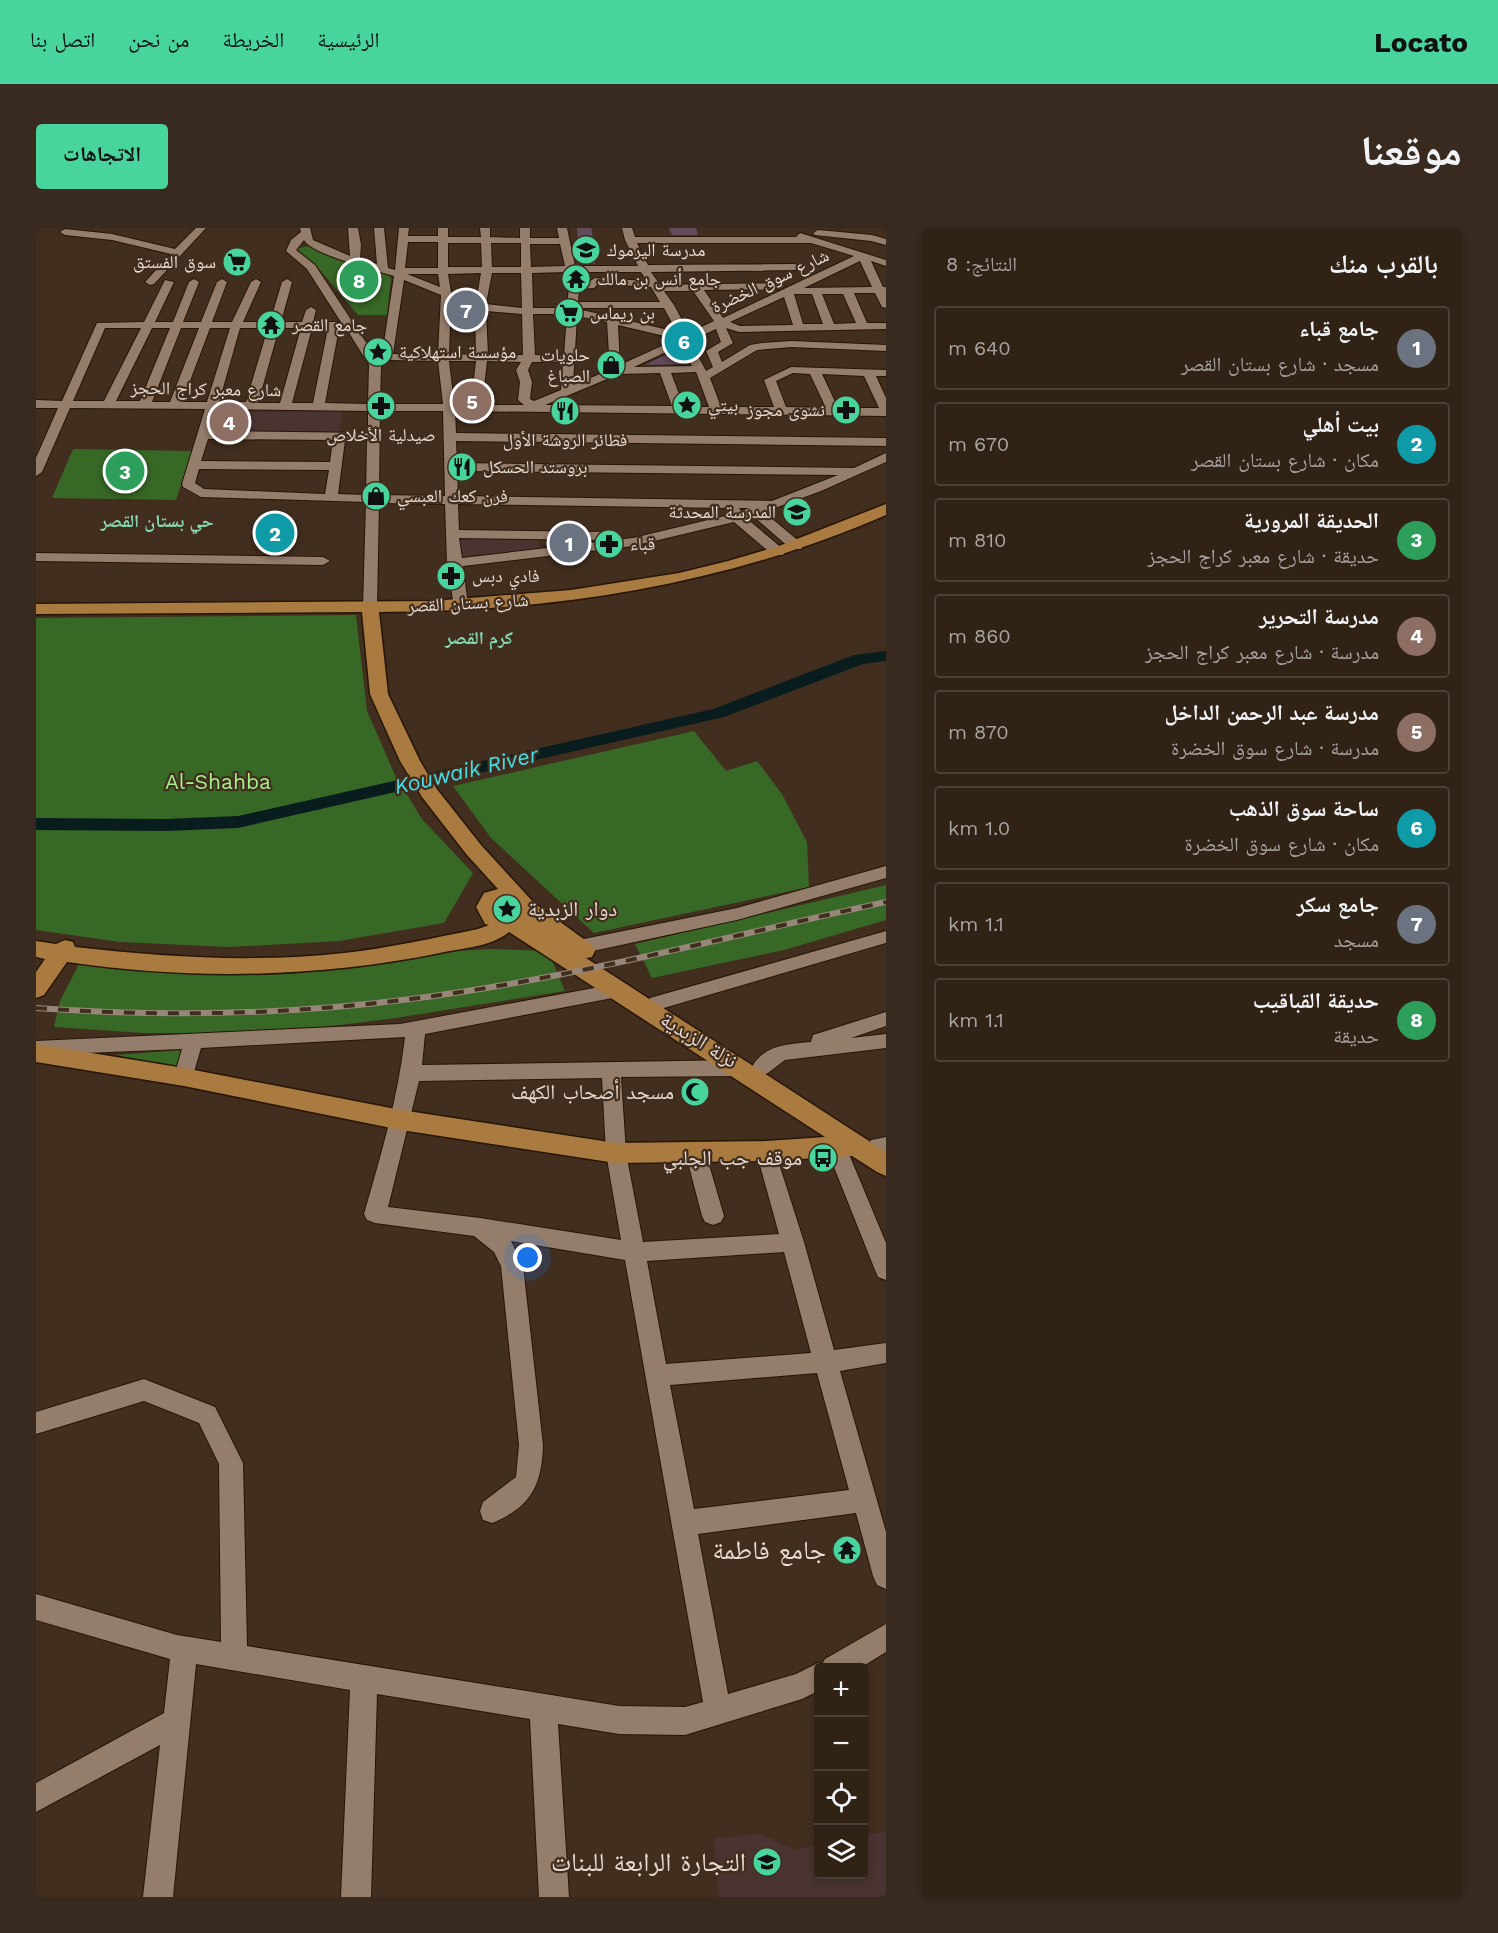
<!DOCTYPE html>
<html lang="ar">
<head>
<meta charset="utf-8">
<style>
  body { margin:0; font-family:"Work Sans","Noto Naskh Arabic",sans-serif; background:#392a1f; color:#f1f3f6; direction:rtl }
  .controls { position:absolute; right:18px; bottom:18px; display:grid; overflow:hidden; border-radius:6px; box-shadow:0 3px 9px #0003 }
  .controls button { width:54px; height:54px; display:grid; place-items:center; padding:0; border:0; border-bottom:2px solid #4c3f35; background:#312216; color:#f1f3f6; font:30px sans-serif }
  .you { position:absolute; left:492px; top:1030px; width:21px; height:21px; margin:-15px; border:4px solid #fff; border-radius:50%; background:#1a73e8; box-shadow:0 0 0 9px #1a73e833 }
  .badge { display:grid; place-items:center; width:39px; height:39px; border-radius:50%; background:#48d49d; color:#fff; font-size:20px; font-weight:700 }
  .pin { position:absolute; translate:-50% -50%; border:3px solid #fff; box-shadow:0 2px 6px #0006 }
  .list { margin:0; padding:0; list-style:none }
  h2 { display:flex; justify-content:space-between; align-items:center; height:78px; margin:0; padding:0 24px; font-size:26px }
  h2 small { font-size:20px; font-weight:400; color:#a8a4a1 }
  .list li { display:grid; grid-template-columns:39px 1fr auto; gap:18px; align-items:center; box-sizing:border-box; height:84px; margin:0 12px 12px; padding:0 12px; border:2px solid #4c3f35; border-radius:6px }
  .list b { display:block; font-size:22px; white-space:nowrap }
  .list p { margin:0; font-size:20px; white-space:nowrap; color:#a8a4a1 }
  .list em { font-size:20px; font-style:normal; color:#a8a4a1 }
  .icon { flex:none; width:33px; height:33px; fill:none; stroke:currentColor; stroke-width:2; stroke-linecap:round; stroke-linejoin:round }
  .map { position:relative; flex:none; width:850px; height:1669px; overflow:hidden; direction:ltr; border-radius:6px }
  header { display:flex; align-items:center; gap:36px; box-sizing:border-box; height:84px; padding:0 30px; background:#48d49d; color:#111 }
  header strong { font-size:28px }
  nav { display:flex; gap:33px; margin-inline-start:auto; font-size:21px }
  .intro { display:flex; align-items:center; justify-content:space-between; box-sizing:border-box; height:144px; padding:0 36px }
  h1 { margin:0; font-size:42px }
  .button { padding:15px 27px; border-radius:6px; background:#48d49d; color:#111; font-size:21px; font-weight:700 }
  main { display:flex; gap:36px; padding:0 36px }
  aside { flex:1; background:#312216; border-radius:6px; box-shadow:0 3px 9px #0003 }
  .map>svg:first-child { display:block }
  .education { fill:#493431 }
  .green { fill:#386826 }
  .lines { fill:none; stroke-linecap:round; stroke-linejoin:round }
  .river { fill:#0a1d1e; fill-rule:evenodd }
  .building { fill:#624b5b }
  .minor-casing { stroke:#271506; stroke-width:2 }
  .major-casing { stroke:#271506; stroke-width:3 }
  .minor { fill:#957d6b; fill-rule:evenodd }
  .major { fill:#a97b41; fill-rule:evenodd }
  .rail-casing { stroke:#97877a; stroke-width:6 }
  .rail { stroke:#412e1e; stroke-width:4; stroke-dasharray:11; stroke-linecap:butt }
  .labels { text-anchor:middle; stroke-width:4.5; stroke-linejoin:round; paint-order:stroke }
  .far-poi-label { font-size:18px; fill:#e8dbd1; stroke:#412e1e; text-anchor:start }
  .far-street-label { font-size:18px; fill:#e8dbd1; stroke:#412e1e }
  .far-neighbourhood-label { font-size:18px; font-weight:bold; fill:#84d9b2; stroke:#412e1e }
  .park-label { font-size:21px; fill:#a3ef89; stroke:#412e1e }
  .poi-label { font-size:21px; fill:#e8dbd1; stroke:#412e1e; text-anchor:end }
  .street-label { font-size:21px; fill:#e8dbd1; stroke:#412e1e }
  .water-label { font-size:22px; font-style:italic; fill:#48dee7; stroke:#412e1e }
  .near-poi-label { font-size:26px; fill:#e8dbd1; stroke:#412e1e; text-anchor:end }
</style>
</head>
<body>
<header>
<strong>Locato</strong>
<nav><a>الرئيسية</a><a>الخريطة</a><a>من نحن</a><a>اتصل بنا</a></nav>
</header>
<div class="intro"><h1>موقعنا</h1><a class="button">الاتجاهات</a></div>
<main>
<aside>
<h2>بالقرب منك<small>النتائج: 8</small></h2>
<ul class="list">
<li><span class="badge" style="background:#6b7280">1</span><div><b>جامع قباء</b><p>مسجد · شارع بستان القصر</p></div><em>640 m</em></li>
<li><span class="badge" style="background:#0f9aa8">2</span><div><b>بيت أهلي</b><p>مكان · شارع بستان القصر</p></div><em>670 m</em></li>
<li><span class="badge" style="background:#2e9e5b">3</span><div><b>الحديقة المرورية</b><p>حديقة · شارع معبر كراج الحجز</p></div><em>810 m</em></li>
<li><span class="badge" style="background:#8d6e63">4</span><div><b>مدرسة التحرير</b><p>مدرسة · شارع معبر كراج الحجز</p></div><em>860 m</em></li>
<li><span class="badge" style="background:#8d6e63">5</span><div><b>مدرسة عبد الرحمن الداخل</b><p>مدرسة · شارع سوق الخضرة</p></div><em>870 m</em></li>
<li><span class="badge" style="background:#0f9aa8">6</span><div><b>ساحة سوق الذهب</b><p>مكان · شارع سوق الخضرة</p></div><em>1.0 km</em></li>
<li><span class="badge" style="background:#6b7280">7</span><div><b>جامع سكر</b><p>مسجد</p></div><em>1.1 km</em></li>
<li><span class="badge" style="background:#2e9e5b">8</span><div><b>حديقة القباقيب</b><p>حديقة</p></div><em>1.1 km</em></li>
</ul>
</aside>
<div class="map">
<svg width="850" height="1669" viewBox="0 0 850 1669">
  <rect width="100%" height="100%" fill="#412e1e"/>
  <path class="education" d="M180 183 307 184 303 206 173 205Z
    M419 307 502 308 503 321 421 329Z
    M850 1603V1669H683L678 1610 725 1606 758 1622 782 1617V1646H828V1608Z"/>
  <path class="green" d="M271 18 350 45 355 50 351 87H322L279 36 261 21Z
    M37 221 156 223 140 272 16 270Z
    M320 387 331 483 359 547 386 591 437 645 408 695 303 713 193 719 84 714 0 702V390Z
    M658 503 690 543 721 533 746 566 771 614 773 659 558 705 455 610 417 558Z
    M850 657V692L748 722 616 750 599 716Z
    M456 721 512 723 529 763 353 791 237 805H107L18 799 24 773 44 734 145 744 255 746 400 724Z
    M146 822 141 839 79 827Z"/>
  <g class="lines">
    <path class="river" d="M850 423V433L827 436 688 489 202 600 130 603 0 602V590L130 591 202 588 677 481 818 427Z"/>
  </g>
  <path class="building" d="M541 0H555L556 2 559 36 542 35Z
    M633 0H660L662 7H636Z
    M643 120 652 136 609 137Z"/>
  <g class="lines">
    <g class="minor-casing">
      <path id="minor" d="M160 0H170L118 56 114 57 109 54 135 26 76 12 29 7 24 4 29 1 76 6 139 21Z
        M264 0H274L277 12 314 28 312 0H322L325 17 324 31 341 36 338 0H348L352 40 359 42 363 0H373L372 8H402V0H412V9H445L444 0H454V9L484 10V0H494V10H523L521 0H531L539 38H602L589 12 586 0H596L599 9H760L764 5 850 32V38L835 33 847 59H850V80L846 79 839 65H818L831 95H850V101L703 104 690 100 697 115 682 124 686 134 714 117 726 115 755 113 850 117V123L755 119 721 122 674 150 685 179H738L728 152 755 139 850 142V148H840L850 170V188L419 183 420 205 850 210V218L420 213 421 235 818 240 850 225V234L785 263 728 284 765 315 767 318 765 321H755L717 288 710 290 747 321 749 324 747 327H737L698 294 597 318 427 338 432 378 425 382 418 378 411 335 409 276 343 275 341 379 334 383 327 379 330 274 165 269 147 259 146 256 169 181 34 180 6 244 0 248V230L22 180H0V172L26 173 61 95 108 94 129 52 138 54 119 94H137L153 54 158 51 163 54 147 94H165L181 54 186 51 191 54 176 94H196L215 54 220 51 225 54 207 94H234L246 54 251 51 256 54 245 94H266L270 82 275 79 280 82 277 94H305L271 41 250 23 255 12 265 4ZM268 12C275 26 341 43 358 48L346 128 341 131 279 37 260 22ZM372 14H402V40H369ZM412 15H445L446 39H412ZM455 15H485V39H456ZM601 15H775L818 28 687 90 668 62 744 61 749 58 744 55 624 57 615 44 759 42 764 39 759 36 612 37ZM494 16H524L529 38 495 39ZM824 33 836 59 768 60ZM530 44 533 58 531 80H497L496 45ZM540 44H605L611 53 559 50 551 55H543ZM445 45 440 74 415 64 412 46ZM456 45H485L486 80 450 76ZM371 46H402L404 59ZM368 52 405 67 402 126H357ZM562 56 615 59 624 74H542L543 61 558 60ZM628 63H657L678 93 653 105 638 77ZM758 66H776L787 96H767ZM786 66H807L820 95 798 96ZM748 69 757 97 704 98 694 94ZM415 71 439 81 440 127 413 126ZM542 80H628L641 104 542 81ZM450 83 486 86 487 127H452ZM497 86H531L528 128 499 127ZM541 88 571 94 574 142 537 157ZM582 97 641 111 584 137ZM69 100H105L68 173H37ZM116 100H134L104 173H80ZM145 100H163L134 174H116ZM174 100H194L171 174H146ZM204 100H232L210 174H183ZM243 100H265L244 175H222ZM276 100H292L277 175H256ZM303 100H310L333 137 332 176 289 175ZM680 101 685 114 670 123 677 139 670 143 654 113ZM645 117 656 138 598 139ZM354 132 402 133 407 176H344L345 139ZM413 133H440L435 177 418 176ZM451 133 485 134 480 142 484 154 482 172 488 177H446ZM496 134H527L525 162 498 173 494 171 496 154 492 142ZM660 144 662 149 673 179H648L635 145ZM624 145 636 178 509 177 583 146ZM757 145 774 146 790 180 750 179 740 153ZM786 146 828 148 843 180H802ZM180 181 332 183V205L174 203ZM344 183H407L409 268 343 267ZM172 211 297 212 294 234 165 233ZM309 212 331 213 330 267 302 266ZM163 241 293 242 289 266 168 261 159 255ZM421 243 802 247 736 273 422 268ZM422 276 691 280 693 287 597 310 426 330 423 310 572 312 579 308 572 304 423 302ZM703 280H714L705 283Z
        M782 2 836 7 850 11V17L835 13 779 7 777 5Z
        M0 325 287 329 294 333 287 337 0 333Z
        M850 638V650L701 692 543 726 537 724 534 719 537 714 543 712 701 680Z
        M850 703V715L621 782 614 780 612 775 614 770 621 768Z
        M585 755 592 757 594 762 592 767 389 806 386 837 706 832 713 835 716 839C727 817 753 816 775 814L777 807 850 784V798L815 810 850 806V820L749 832 732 845 725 848 718 845 716 841 713 845 706 848 585 849 590 925 607 1014 743 1006 720 923 723 917 730 915 737 917 768 1014 798 1122 850 1115V1135L804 1143 850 1304V1361L841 1357 837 1348 820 1285 662 1306 692 1466 760 1446 782 1435 786 1436 789 1431 850 1396V1424L824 1440H782V1463L766 1471 649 1507 583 1506 522 1496 533 1669H503L494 1491 341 1466 335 1669H305L314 1462 160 1436 137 1669H107L124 1517 0 1584V1555L128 1485 134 1431 0 1392V1366L141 1407 185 1414 183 1236 163 1195 108 1173 0 1206V1184L108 1151 179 1179 207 1235 211 1418 583 1478 649 1479 667 1474 589 1032 475 1013 487 1038 507 1217C506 1257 495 1279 456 1295L447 1292 444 1283 447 1274 480 1249 483 1217 465 1038 458 1024 438 1008 339 995 331 992 328 986C345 927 362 870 369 809L165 820 155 854 148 857 141 854 138 849 146 821 0 827V813L364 796ZM566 850 570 925 585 1012 444 990 352 979 383 853ZM748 1024 775 1125 630 1136 611 1033ZM781 1145 813 1262 658 1281 634 1157Z
        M850 909V925L835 924 832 918 835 912Z
        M800 911 807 913 810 919 850 1015V1052L842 1049 839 1042 790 919 793 913Z
        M659 915 666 917 669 923 688 988 685 994 677 997 669 994 666 988 649 923 652 917Z"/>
    </g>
    <g class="major-casing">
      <path id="major" d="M850 276V287C690 357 517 384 343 384L352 466 384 533 400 560 445 617 498 675 556 717 559 723 556 729 550 730 850 924V948L841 944 816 928 730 933 580 935 365 902 148 858 0 834V816L148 840 365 882 580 915 730 913 789 909 473 704C455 719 426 720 404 725 281 750 156 752 31 734L8 767 0 770V744L9 731 0 729V713L20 716 29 712 37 714 39 719C128 729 218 735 308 725 353 720 398 710 442 701L453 697 449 696 440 679 448 665 462 661 431 627 386 569 364 533 334 466 326 384 0 386V376L396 373 535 362 643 345 692 333 743 318ZM472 675 477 678V681L470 685 464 684 462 679 463 676Z"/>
    </g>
    <use href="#minor" class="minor"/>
    <use href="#major" class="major"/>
    <g class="rail-casing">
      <path id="rail" d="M0 780C125 789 250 787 375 771 535 751 692 708 850 674"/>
    </g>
    <use href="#rail" class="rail"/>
  </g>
  <defs>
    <g id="school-disc" transform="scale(1.5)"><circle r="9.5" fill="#48d49d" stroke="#412e1e"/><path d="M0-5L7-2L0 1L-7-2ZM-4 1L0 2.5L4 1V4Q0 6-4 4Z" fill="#111"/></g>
    <g id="supermarket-disc" transform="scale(1.5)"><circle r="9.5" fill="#48d49d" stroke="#412e1e"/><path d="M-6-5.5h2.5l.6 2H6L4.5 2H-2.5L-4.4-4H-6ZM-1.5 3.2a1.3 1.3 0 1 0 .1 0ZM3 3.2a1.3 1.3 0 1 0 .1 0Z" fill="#111"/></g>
    <g id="temple-disc" transform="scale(1.5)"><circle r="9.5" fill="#48d49d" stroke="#412e1e"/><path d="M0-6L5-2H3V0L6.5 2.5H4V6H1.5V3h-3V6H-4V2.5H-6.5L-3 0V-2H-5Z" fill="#111"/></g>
    <g id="sight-disc" transform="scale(1.5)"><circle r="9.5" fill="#48d49d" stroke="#412e1e"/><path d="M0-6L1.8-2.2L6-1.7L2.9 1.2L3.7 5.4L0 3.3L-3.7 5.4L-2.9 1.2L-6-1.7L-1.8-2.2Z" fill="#111"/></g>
    <g id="shop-disc" transform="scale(1.5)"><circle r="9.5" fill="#48d49d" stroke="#412e1e"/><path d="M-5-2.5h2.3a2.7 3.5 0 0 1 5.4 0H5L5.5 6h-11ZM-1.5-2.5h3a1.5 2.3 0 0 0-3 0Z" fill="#111"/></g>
    <g id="pharmacy-disc" transform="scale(1.5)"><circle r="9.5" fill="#48d49d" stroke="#412e1e"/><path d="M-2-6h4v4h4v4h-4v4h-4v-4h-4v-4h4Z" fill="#111"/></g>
    <g id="restaurant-disc" transform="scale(1.5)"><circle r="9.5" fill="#48d49d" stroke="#412e1e"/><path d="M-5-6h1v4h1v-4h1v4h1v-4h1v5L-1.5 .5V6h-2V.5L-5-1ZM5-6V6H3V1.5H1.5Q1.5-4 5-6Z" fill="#111"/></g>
    <g id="mosque-disc" transform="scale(1.5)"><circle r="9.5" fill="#48d49d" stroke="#412e1e"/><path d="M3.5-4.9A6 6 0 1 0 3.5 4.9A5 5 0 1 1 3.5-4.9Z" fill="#111"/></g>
    <g id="bus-disc" transform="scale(1.5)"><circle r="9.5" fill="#48d49d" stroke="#412e1e"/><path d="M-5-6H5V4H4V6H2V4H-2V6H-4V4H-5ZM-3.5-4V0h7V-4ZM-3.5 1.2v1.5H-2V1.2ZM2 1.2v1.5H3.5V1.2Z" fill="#111"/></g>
  </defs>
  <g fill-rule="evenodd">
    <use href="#school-disc" x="550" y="22"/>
    <use href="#supermarket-disc" x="201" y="34"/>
    <use href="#temple-disc" x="540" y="51"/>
    <use href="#supermarket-disc" x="533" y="85"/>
    <use href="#temple-disc" x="235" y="97"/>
    <use href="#sight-disc" x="342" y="124"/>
    <use href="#shop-disc" x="575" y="137"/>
    <use href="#sight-disc" x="651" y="177"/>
    <use href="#pharmacy-disc" x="345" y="178"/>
    <use href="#pharmacy-disc" x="810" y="182"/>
    <use href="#restaurant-disc" x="529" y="183"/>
    <use href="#restaurant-disc" x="426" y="239"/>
    <use href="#shop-disc" x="340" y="268"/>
    <use href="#school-disc" x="761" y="284"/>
    <use href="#pharmacy-disc" x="573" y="316"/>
    <use href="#pharmacy-disc" x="415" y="348"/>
    <use href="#sight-disc" x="471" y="681"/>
    <use href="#mosque-disc" x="659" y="864"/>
    <use href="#bus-disc" x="787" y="930"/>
    <use href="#temple-disc" x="811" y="1322"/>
    <use href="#school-disc" x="731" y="1634"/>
  </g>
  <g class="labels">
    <g class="far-poi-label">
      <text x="571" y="28">مدرسة اليرموك</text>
      <text x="180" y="40" text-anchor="end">سوق الفستق</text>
      <text x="561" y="57">جامع أنس بن مالك</text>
      <text x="554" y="91">بن ريماس</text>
      <text x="256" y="103">جامع القصر</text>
      <text x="363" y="130">مؤسسة استهلاكية</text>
      <text x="554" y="133" text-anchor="end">حلويات<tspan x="554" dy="21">الصباغ</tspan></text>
      <text x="672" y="183">بيتي</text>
      <text x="789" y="188" text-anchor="end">نشوى مجوز</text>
      <text x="345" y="213" text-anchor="middle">صيدلية اﻷخلاص</text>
      <text x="529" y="218" text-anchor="middle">فطائر الروشة الأول</text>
      <text x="447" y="245">بروستد الحسكل</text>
      <text x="361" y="274">فرن كعك العبسي</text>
      <text x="740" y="290" text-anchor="end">المدرسة المحدثة</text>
      <text x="594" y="322">قباء</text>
      <text x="436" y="354">فادي دبس</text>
    </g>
    <g class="far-street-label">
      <text transform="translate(734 53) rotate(-25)" y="6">شارع سوق الخضرة</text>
      <text transform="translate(170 161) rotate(1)" y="6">شارع معبر كراج الحجز</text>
      <text transform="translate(432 375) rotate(-3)" y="6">شارع بستان القصر</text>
    </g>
    <g class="far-neighbourhood-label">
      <text x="121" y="299">حي بستان القصر</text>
      <text x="443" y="416">كرم القصر</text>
    </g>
    <g class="park-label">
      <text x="182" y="561">Al-Shahba</text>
    </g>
    <g class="poi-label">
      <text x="492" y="688" text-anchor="start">دوار الزبدية</text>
      <text x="638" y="871">مسجد أصحاب الكهف</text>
      <text x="766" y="937">موقف جب الجلبي</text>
    </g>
    <g class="street-label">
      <text transform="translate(663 812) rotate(32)" y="7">نزلة الزبدية</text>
    </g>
    <g class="water-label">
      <text transform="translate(430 542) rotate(-13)" y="8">Kouwaik River</text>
    </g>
    <g class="near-poi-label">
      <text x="790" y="1331">جامع فاطمة</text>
      <text x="710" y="1643">التجارة الرابعة للبنات</text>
    </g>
  </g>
</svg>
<div class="controls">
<button>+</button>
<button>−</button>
<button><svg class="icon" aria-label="locate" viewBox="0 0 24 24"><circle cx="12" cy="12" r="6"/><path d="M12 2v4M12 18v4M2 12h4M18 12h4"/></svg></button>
<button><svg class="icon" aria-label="layers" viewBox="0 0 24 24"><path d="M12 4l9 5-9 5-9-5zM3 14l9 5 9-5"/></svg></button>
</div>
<div class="you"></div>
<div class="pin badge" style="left:533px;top:315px;background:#6b7280">1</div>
<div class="pin badge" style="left:239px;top:305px;background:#0f9aa8">2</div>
<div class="pin badge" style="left:89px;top:243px;background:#2e9e5b">3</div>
<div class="pin badge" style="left:193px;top:194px;background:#8d6e63">4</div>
<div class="pin badge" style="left:436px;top:173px;background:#8d6e63">5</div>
<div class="pin badge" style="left:648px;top:113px;background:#0f9aa8">6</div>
<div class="pin badge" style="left:430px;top:82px;background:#6b7280">7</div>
<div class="pin badge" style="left:323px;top:52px;background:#2e9e5b">8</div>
</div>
</main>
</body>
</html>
